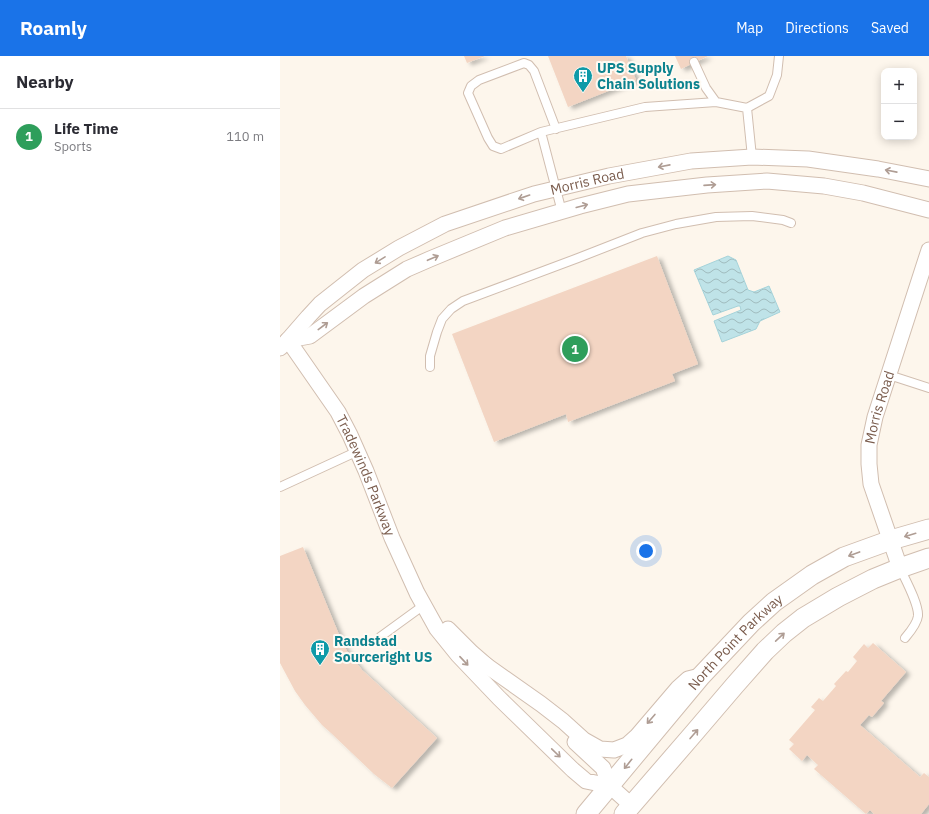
<!DOCTYPE html>
<html lang="en">
<head>
<meta charset="utf-8">
<style>
  body { margin:0; font-family:"IBM Plex Sans",sans-serif; background:#f2f2f3; color:#2b2b33 }
  .controls { position:absolute; right:12px; top:12px; display:grid; overflow:hidden; border-radius:8px; box-shadow:0 2px 10px #0003 }
  .controls button { width:36px; height:36px; display:grid; place-items:center; padding:0; border:0; border-bottom:1px solid #e1e1e2; background:#fff; color:#2b2b33; font:20px sans-serif }
  .you { position:absolute; left:366px; top:495px; width:14px; height:14px; margin:-10px; border:3px solid #fff; border-radius:50%; background:#1a73e8; box-shadow:0 0 0 6px #1a73e833 }
  .badge { display:grid; place-items:center; width:26px; height:26px; border-radius:50%; background:#1a73e8; color:#fff; font-size:13px; font-weight:700 }
  .pin { position:absolute; translate:-50% -50%; border:2px solid #fff; box-shadow:0 1px 4px #0006 }
  .list { margin:0; padding:0; list-style:none }
  h2 { display:flex; justify-content:space-between; align-items:center; height:52px; margin:0; padding:0 16px; font-size:17px }
  h2 small { font-size:13px; font-weight:400; color:#7c7c81 }
  .list li { display:grid; grid-template-columns:26px 1fr auto; gap:12px; align-items:center; box-sizing:border-box; height:56px; padding:0 16px; border-top:1px solid #e1e1e2 }
  .list b { display:block; font-size:15px; white-space:nowrap }
  .list p { margin:0; font-size:13px; white-space:nowrap; color:#7c7c81 }
  .list em { font-size:13px; font-style:normal; color:#7c7c81 }
  .map { position:relative; flex:none; width:649px; height:758px; overflow:hidden }
  header { display:flex; align-items:center; gap:24px; box-sizing:border-box; height:56px; padding:0 20px; background:#1a73e8; color:#fff }
  header strong { font-size:19px }
  nav { display:flex; gap:22px; margin-inline-start:auto; font-size:14px }
  main { display:flex }
  aside { flex:1; background:#fff }
  .map>svg:first-child { display:block }
  .water { fill:url(#water-waves); stroke:#a5d3da }
  .building { fill:#f3d5c3; filter:url(#shadow) }
  .lines { fill:none; stroke-linecap:round; stroke-linejoin:round }
  .service-casing { stroke:#d1beb0; stroke-width:10 }
  .minor-casing { stroke:#d1beb0; stroke-width:17 }
  .tertiary-casing { stroke:#d1beb0; stroke-width:21 }
  .service { stroke:#fff; stroke-width:8 }
  .minor { stroke:#fff; stroke-width:15 }
  .tertiary { stroke:#fff; stroke-width:19 }
  .oneway { stroke:#af9d94 }
  .labels { text-anchor:middle; stroke-width:4; stroke-linejoin:round; paint-order:stroke }
  .culture-label { font-size:14px; font-weight:bold; fill:#0d838f; stroke:#fffaf3; text-anchor:start }
  .street-label { font-size:14px; fill:#7a5c4d; stroke:#fffaf3 }
</style>
</head>
<body>
<header>
<strong>Roamly</strong>
<nav><a>Map</a><a>Directions</a><a>Saved</a></nav>
</header>
<main>
<aside>
<h2>Nearby<small></small></h2>
<ul class="list">
<li><span class="badge" style="background:#2e9e5b">1</span><div><b>Life Time</b><p>Sports</p></div><em>110 m</em></li>
</ul>
</aside>
<div class="map">
<svg width="649" height="758" viewBox="0 0 649 758">
  <defs>
    <pattern id="water-waves" width="16" height="10" patternUnits="userSpaceOnUse"><rect width="16" height="10" fill="#bfe3e8"/><path d="M0 5q4-4 8 0t8 0" fill="none" stroke="#a0bbbe"/></pattern>
    <filter id="shadow"><feDropShadow dx="4.5" dy="2.5" stdDeviation="2" flood-color="#0004"/></filter>
  </defs>
  <rect width="100%" height="100%" fill="#fdf6ec"/>
  <path class="water" d="M448 200 456 204 468 234 474 236 489 230 500 256 480 265 476 273 442 286 434 265 461 254 460 250H458L433 259 414 214Z"/>
  <path class="building" d="M184 0H205L187 7Z
    M268 0H346L356 24 288 51Z
    M395 0H428L401 13Z
    M377 200 418 308 392 318 395 325 288 366 286 358 214 386 172 278Z
    M23 491 62 586 67 595 82 614 157 682 112 732 94 718 51 677 42 669 25 649 15 635 0 607V500Z
    M593 587 626 616 601 645 604 647 592 661 589 659 580 669 640 721 644 717 649 721V748L641 758H594L590 754 586 758 534 713 538 709 527 699 522 705 509 693 514 688 509 684 535 654 531 651 539 642 543 645 556 630 554 628 566 615 568 616 577 605 573 601 584 588 588 592Z"/>
  <g class="lines">
    <g class="service-casing">
      <path id="service" d="M414 6 426 32 436 46
        M467 52 489 40 497 19 499 0
        M261 76 221 93 213 90 208 82 188 37 191 30 199 24 244 7 249 9 254 15 276 73
        M282 156 261 76 365 51 436 46 467 52 472 101
        M150 311V300L157 276 162 263 171 253 183 245 298 202 362 177 396 168 436 161 472 160 503 164 511 167
        M609 319 649 332
        M0 431 78 395
        M620 512C625 523 639 548 638 560 637 568 630 576 625 582
        M100 581 144 549"/>
    </g>
    <g class="minor-casing">
      <g id="minor">
        <path d="M8 284 30 280 84 240 127 213 150 203 225 172 300 150 348 138 427 129 487 125 544 130 583 137 649 154"/>
        <path id="s1" d="M8 284 58 356 70 379 86 415 112 482 137 537 157 573 178 599 219 642 293 714 306 725 330 730"/>
        <path id="s2" d="M0 292 8 284 28 261 40 248 83 214 119 192 165 168 254 138 329 120 411 105 472 101 528 103 598 113 649 123"/>
        <path id="s3" d="M620 512 591 428 589 408V389L595 361 649 194"/>
        <path d="M168 573 192 597 207 610"/>
        <path d="M200 605 261 648 283 665 304 684 320 693 334 694 347 689 357 680 398 632 408 623 416 621"/>
        <path d="M295 686 323 712 330 730 351 749"/>
      </g>
    </g>
    <g class="tertiary-casing">
      <g id="tertiary">
        <path id="s4" d="M306 758 421 620 471 567 494 546 532 519 564 501 611 484 649 473"/>
        <path d="M344 758 414 677 455 629 485 595 504 577 523 562 558 541 593 523 620 512 649 502"/>
      </g>
    </g>
    <use href="#service" class="service"/>
    <use href="#minor" class="minor"/>
    <use href="#tertiary" class="tertiary"/>
  </g>
  <defs><path id="oneway-shaft" d="M-6 0H5M1.5-3L5.5 0L1.5 3" fill="none" stroke-width="1.6" stroke-linecap="round" stroke-linejoin="round"/></defs>
  <g class="oneway">
    <use href="#oneway-shaft" transform="translate(384 110) rotate(169)"/>
    <use href="#oneway-shaft" transform="translate(611 115) rotate(-169)"/>
    <use href="#oneway-shaft" transform="translate(430 129) rotate(-4)"/>
    <use href="#oneway-shaft" transform="translate(244 141) rotate(161)"/>
    <use href="#oneway-shaft" transform="translate(302 150) rotate(-15)"/>
    <use href="#oneway-shaft" transform="translate(153 202) rotate(-23)"/>
    <use href="#oneway-shaft" transform="translate(100 204) rotate(148)"/>
    <use href="#oneway-shaft" transform="translate(43 270) rotate(-37)"/>
    <use href="#oneway-shaft" transform="translate(630 479) rotate(163)"/>
    <use href="#oneway-shaft" transform="translate(574 498) rotate(160)"/>
    <use href="#oneway-shaft" transform="translate(500 581) rotate(-43)"/>
    <use href="#oneway-shaft" transform="translate(184 605) rotate(47)"/>
    <use href="#oneway-shaft" transform="translate(371 663) rotate(131)"/>
    <use href="#oneway-shaft" transform="translate(414 678) rotate(-49)"/>
    <use href="#oneway-shaft" transform="translate(276 697) rotate(44)"/>
    <use href="#oneway-shaft" transform="translate(348 708) rotate(129)"/>
  </g>
  <defs>
    <g id="building-pin" transform="scale(1)"><path d="M0 17L-7.5 6A9.5 9.5 0 1 1 7.5 6Z" fill="#0f9aa8" stroke="#fffaf3"/><path d="M-4-6H4V6H1V3H-1V6H-4ZM-2.5-4.3h1.7v1.8h-1.7ZM.8-4.3h1.7v1.8H.8ZM-2.5-1h1.7V.8h-1.7ZM.8-1h1.7V.8H.8Z" fill="#fff"/></g>
  </defs>
  <g fill-rule="evenodd">
    <use href="#building-pin" x="303" y="20"/>
    <use href="#building-pin" x="40" y="593"/>
  </g>
  <g class="labels">
    <g class="culture-label">
      <text x="317" y="17">UPS Supply<tspan x="317" dy="16">Chain Solutions</tspan></text>
      <text x="54" y="590">Randstad<tspan x="54" dy="16">Sourceright US</tspan></text>
    </g>
    <g class="street-label">
      <text dy="5" stroke="none"><textPath href="#s2" startOffset="357">Morris Road</textPath></text>
      <text dy="5" stroke="none"><textPath href="#s3" startOffset="167">Morris Road</textPath></text>
      <text dy="5" stroke="none"><textPath href="#s1" startOffset="157">Tradewinds Parkway</textPath></text>
      <text dy="5" stroke="none"><textPath href="#s4" startOffset="228">North Point Parkway</textPath></text>
    </g>
  </g>
</svg>
<div class="controls">
<button>+</button>
<button>−</button>
</div>
<div class="you"></div>
<div class="pin badge" style="left:295px;top:293px;background:#2e9e5b">1</div>
</div>
</main>
</body>
</html>
